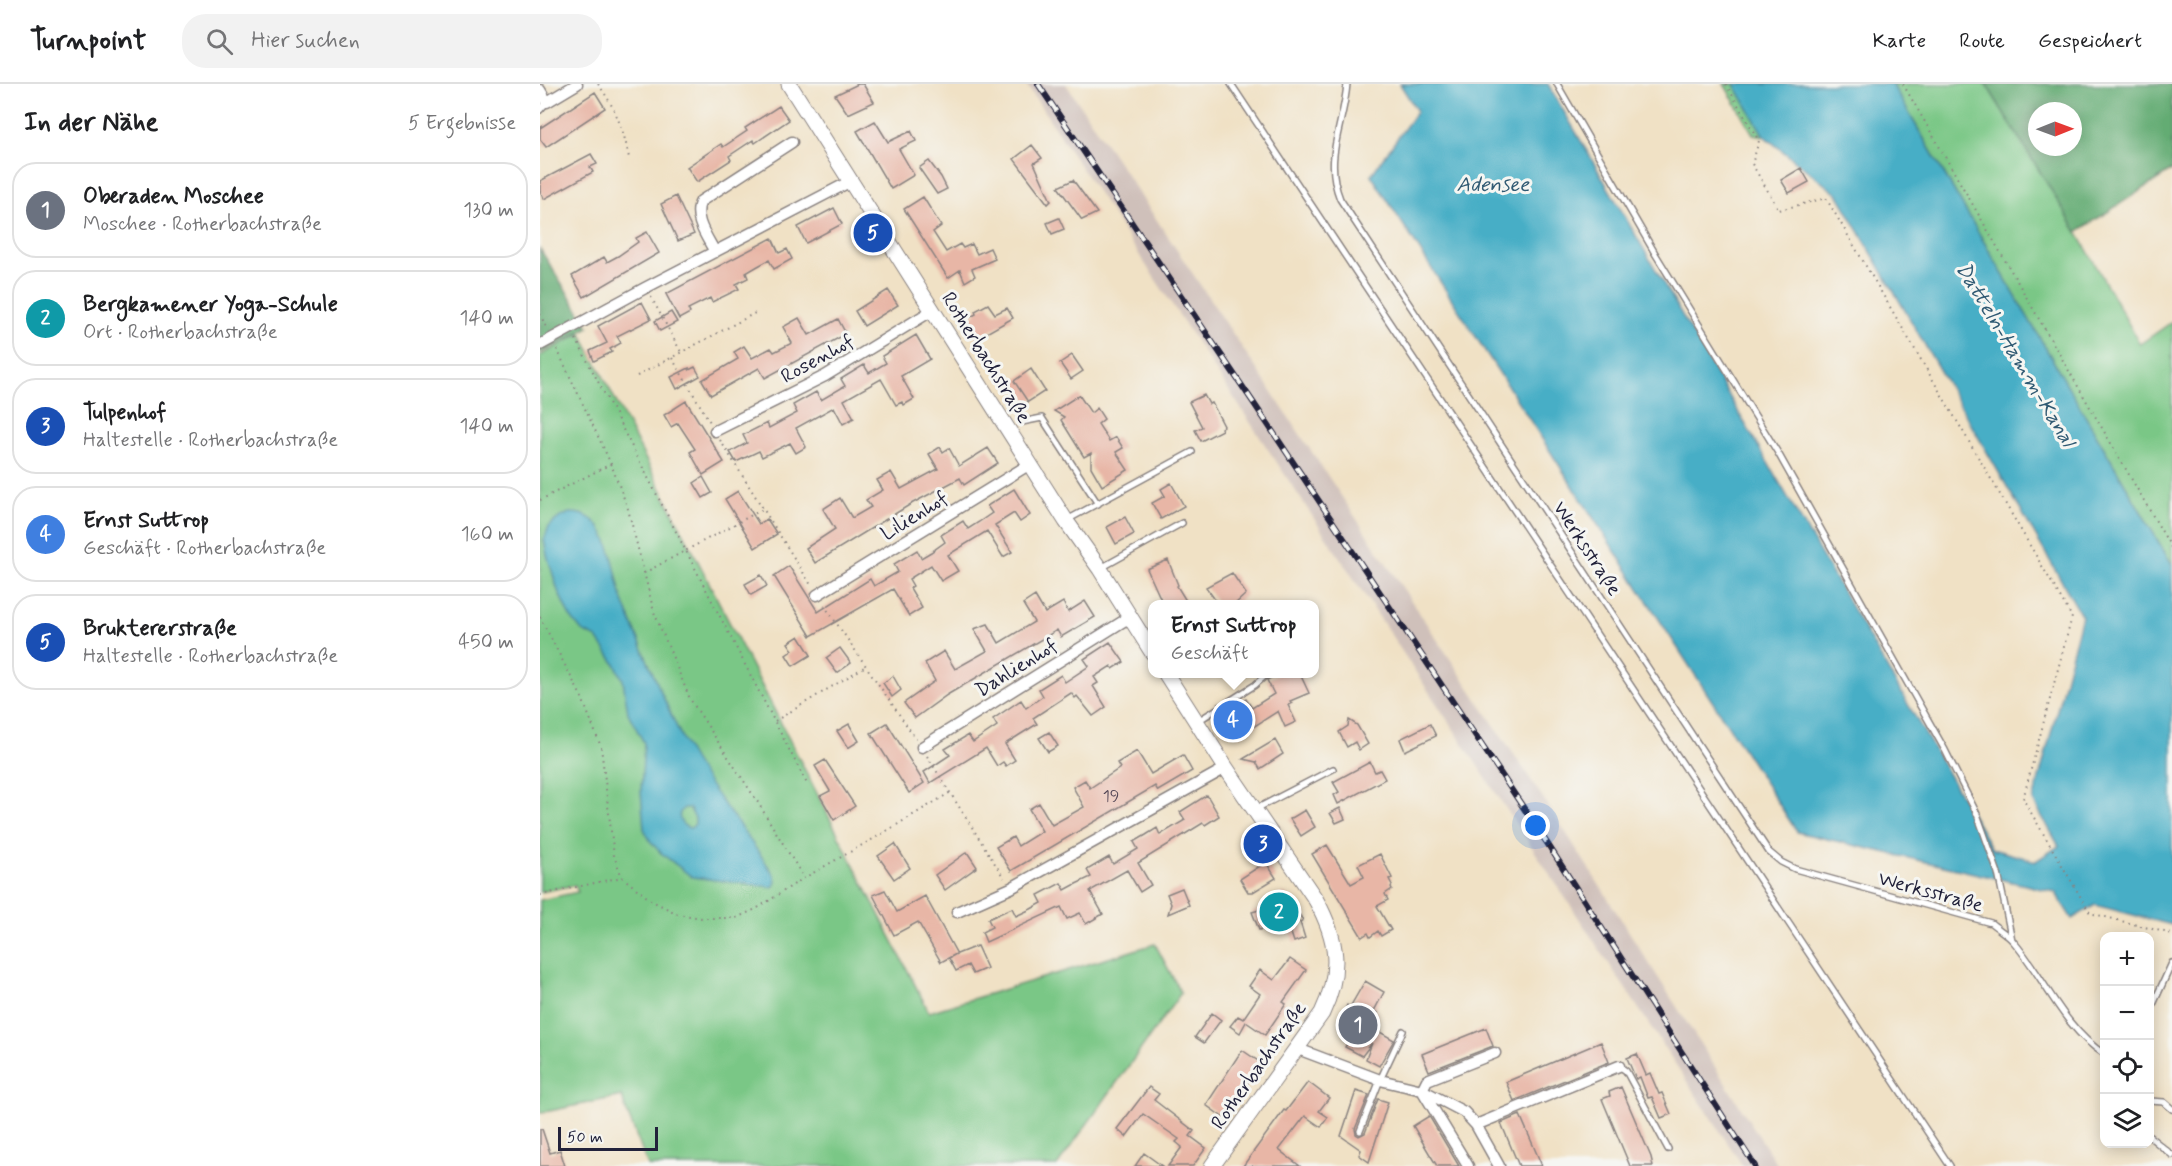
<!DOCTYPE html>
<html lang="de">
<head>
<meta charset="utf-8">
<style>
  body { margin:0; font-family:Mynerve,sans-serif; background:#f2f2f2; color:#202124 }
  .controls { position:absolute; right:18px; bottom:18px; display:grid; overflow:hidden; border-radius:12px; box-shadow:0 3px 15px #0003 }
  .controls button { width:54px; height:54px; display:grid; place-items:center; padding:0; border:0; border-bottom:2px solid #e0e0e0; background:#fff; color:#202124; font:30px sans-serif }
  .compass { position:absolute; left:1488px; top:18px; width:54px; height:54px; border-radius:50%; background:#fff; box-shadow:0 3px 15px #0003; rotate:89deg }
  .scale { position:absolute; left:18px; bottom:15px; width:100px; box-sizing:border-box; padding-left:6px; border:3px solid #22223b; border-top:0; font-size:16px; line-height:21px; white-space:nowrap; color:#22223b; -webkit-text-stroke:4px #f6f6f2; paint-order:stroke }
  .you { position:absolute; left:996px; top:742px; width:21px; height:21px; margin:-15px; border:4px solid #fff; border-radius:50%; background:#1a73e8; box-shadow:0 0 0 9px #1a73e833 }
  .badge { display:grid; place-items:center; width:39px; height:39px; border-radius:50%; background:#1f6fb2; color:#fff; font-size:20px; font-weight:700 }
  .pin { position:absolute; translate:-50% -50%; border:3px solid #fff; box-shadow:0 2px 6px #0006 }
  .popup { position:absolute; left:608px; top:516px; width:171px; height:78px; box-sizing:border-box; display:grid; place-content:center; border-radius:12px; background:#fff; filter:drop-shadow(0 2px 4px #0005); font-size:20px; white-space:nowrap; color:#757577 }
  .popup b { font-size:22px; color:#202124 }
  .popup::after { content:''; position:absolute; left:50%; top:100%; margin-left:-12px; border:12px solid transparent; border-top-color:#fff }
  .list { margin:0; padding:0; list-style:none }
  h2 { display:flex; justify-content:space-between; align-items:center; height:78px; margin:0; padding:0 24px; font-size:26px }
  h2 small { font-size:20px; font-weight:400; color:#757577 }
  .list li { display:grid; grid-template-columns:39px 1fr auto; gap:18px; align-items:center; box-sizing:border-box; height:96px; margin:0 12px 12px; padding:0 12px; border:2px solid #e0e0e0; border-radius:24px }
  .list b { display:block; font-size:22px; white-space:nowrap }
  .list p { margin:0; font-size:20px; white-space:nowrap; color:#757577 }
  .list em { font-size:20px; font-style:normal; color:#757577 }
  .icon { flex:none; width:33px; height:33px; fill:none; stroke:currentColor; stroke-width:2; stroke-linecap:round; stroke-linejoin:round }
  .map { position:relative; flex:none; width:1632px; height:1082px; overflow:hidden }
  header { display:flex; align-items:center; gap:36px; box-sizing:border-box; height:84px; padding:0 30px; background:#fff; border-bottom:2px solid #e0e0e0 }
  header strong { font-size:28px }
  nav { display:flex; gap:33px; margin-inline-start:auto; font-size:21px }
  .search { width:420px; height:54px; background:#f2f2f2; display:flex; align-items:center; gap:15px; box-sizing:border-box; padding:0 21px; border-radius:24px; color:#757577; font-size:22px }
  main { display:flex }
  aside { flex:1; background:#fff }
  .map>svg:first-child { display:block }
  .industrial { fill:#cfc0ba }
  .green { fill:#7ac786; stroke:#4e7460; stroke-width:1.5 }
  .forest { fill:#63ac73; stroke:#426757; stroke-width:1.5; fill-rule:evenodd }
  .water { fill:#46aec6; stroke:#346880; stroke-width:1.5; fill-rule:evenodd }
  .building { fill:#e8b6a6 }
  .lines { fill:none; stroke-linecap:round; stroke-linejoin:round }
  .lane-casing { stroke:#898280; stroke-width:8 }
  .street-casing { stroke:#898280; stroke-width:13 }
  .secondary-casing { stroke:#898280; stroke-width:17 }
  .path { stroke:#898280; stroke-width:2; stroke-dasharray:1.5 4.5; stroke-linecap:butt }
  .lane { stroke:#fff; stroke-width:5 }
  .street { stroke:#fff; stroke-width:10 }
  .secondary { stroke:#fff; stroke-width:15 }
  .rail-casing { stroke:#22223b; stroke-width:6 }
  .rail { stroke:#f6f6f2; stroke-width:4; stroke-dasharray:11; stroke-linecap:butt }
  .labels { text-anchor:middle; stroke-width:6; stroke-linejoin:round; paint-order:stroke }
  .number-label { font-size:16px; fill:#544756 }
  .street-label { font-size:20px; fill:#22223b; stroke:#f6f6f2 }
  .water-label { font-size:21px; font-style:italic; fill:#305a73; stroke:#f6f6f2 }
</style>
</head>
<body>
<header>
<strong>Turnpoint</strong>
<div class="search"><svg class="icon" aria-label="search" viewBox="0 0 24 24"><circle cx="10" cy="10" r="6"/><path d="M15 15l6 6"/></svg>Hier suchen</div>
<nav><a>Karte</a><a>Route</a><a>Gespeichert</a></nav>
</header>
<main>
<aside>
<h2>In der Nähe<small>5 Ergebnisse</small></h2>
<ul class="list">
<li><span class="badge" style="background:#6b7280">1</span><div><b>Oberaden Moschee</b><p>Moschee · Rotherbachstraße</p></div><em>130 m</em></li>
<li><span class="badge" style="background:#0f9aa8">2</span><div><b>Bergkamener Yoga-Schule</b><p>Ort · Rotherbachstraße</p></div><em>140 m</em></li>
<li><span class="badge" style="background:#1a4fb4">3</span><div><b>Tulpenhof</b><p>Haltestelle · Rotherbachstraße</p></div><em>140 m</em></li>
<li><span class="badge" style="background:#3f7fe0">4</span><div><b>Ernst Suttrop</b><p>Geschäft · Rotherbachstraße</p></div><em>160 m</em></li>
<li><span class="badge" style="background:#1a4fb4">5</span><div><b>Bruktererstraße</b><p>Haltestelle · Rotherbachstraße</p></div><em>450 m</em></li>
</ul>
</aside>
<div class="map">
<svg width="1632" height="1082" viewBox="0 0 1632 1082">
  <rect width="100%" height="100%" fill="#f6f6f2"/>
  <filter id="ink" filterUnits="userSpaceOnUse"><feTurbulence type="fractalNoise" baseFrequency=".0167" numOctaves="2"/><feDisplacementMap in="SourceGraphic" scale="12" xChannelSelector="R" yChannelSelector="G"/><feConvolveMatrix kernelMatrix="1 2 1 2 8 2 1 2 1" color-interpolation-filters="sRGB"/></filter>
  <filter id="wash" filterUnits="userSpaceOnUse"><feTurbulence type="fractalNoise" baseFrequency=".008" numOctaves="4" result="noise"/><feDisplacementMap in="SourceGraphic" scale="24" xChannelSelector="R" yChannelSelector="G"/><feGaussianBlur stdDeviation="1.35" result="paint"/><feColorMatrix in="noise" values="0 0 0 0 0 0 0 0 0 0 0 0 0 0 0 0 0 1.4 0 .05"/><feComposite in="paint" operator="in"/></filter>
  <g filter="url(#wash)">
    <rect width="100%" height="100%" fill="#f0e1c5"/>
    <path class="industrial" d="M486 0H526L1023 744 1238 1082H1203Z"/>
    <path class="green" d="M1184 0H1194L1224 52 1213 50Z
      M1352 0H1446L1537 148 1600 260 1632 238V481Z
      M41 249 389 928 615 860 641 909 517 1082H108L85 1023 82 1012 0 1029V816L38 808 35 801 0 808V272Z"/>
    <path class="forest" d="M1446 0H1632V86L1537 148ZM1497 27H1533V63H1497Z
      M0 165 49 243 0 269Z"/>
    <path class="water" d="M860 0H1008L1452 765 1496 777 1519 762 1493 717 1542 532 1298 111 1224 52 1194 0H1352L1632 481V841L1555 821 1532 835 1515 808 1257 748 831 91 877 27Z
      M29 429C75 427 72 491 85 522 105 571 125 621 149 668 161 690 176 709 190 729 206 749 220 771 235 792L236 798 233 803 152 793 121 769 111 758 104 745 101 707 104 659 88 629 83 596 75 580 57 554 42 547 29 531 18 507 7 471 4 456 9 442 19 434ZM144 724H149L155 734V740L151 744C141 743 135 731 144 724Z"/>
    <g id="blocks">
      <path class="building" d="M318 0H323L334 18 308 30 295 11Z
        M55 8 65 24 6 63 0 55V44Z
        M239 22 249 36 215 59 213 56 189 72 191 76 157 98 147 83 181 60 183 63 207 47 205 44Z
        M335 37 348 58 371 47 376 57 359 65 374 91 351 105 317 47Z
        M492 61 502 74 494 79 511 117 508 120 474 75Z
        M51 70 57 80 50 83 53 88 4 115 0 107V97Z
        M389 77 401 93 407 105 397 110 379 84Z
        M1261 84 1269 98 1249 109 1241 96Z
        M533 96 557 129 542 136 518 103Z
        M136 112 154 150 138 157 121 120Z
        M383 113 401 142 393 148 406 168 420 160 423 164 432 160 437 170 450 164 455 175 432 185 435 192 425 198 420 186 408 194 364 125Z
        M294 124 302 140 266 159 258 143Z
        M519 134 524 145 512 150 507 139Z
        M107 148 119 169 44 213 32 192 64 173 67 178 78 172 98 158 96 154Z
        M232 154 239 169 247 165 252 175 234 185 229 176 218 182 206 189 208 194 196 200 199 205 172 218 170 214 148 225 150 229 139 235 126 210Z
        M348 206 358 221 324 242 315 227Z
        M102 218 111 235 77 252 81 259 70 265 72 268 54 277 50 267 67 259 58 242Z
        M448 220 455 230 467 224 473 234 436 255 426 235 436 230 435 227Z
        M131 228 137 238 120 247 115 237Z
        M259 234 269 251 298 235 306 250 225 294 219 284 171 311 162 296 198 275 194 268 204 262 212 274 231 264 234 268 252 259 243 243Z
        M376 251 390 275 361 292 374 315 364 321 362 318 356 321 341 295 304 316 314 334 303 340 294 323 256 344 266 363 256 369 250 359 222 373 219 367 196 378 190 368 207 359 203 351 227 339 229 344 257 329 253 321 276 308 281 316 305 302 301 295 324 281 329 289 346 279 342 272Z
        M532 271 543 287 531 295 520 279Z
        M155 283 160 292 137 305 131 293 149 284V286Z
        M491 285 505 307 488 318 474 297Z
        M539 311 551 329 557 324 564 335 558 340 569 357 576 353 583 364 576 368 588 386 562 402 551 383V369L544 373 521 336 524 333 514 327Z
        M664 311 669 320 672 319 684 342 681 344 682 346 661 357 655 346 662 343 649 318Z
        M146 317 184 378 163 391 150 368 155 365 138 339 131 343 124 331Z
        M400 363 403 368 409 364 419 382 448 364 458 379 424 401 420 394 371 420 275 479 266 464 295 445 283 425 300 414 312 434 331 423 326 416 343 406 337 396 351 388 361 405 398 385 389 370Z
        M163 393 172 409 163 414 154 399Z
        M631 399 644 422 621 435 612 419 625 412 621 405Z
        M474 405 490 431 480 438 474 429 455 441 472 468 463 473 447 447 408 471 418 487 401 497 391 481 369 495 373 502 370 504 382 524 369 532 353 505 271 552 234 492 249 482 278 528 330 495 334 502 358 488 354 480 377 466 381 474 391 468 405 458 401 451 423 437 428 445 439 438 452 429 447 422Z
        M198 407 219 440 227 435 237 450 215 464 185 415Z
        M585 433 594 450 576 460 567 443Z
        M628 476 638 501 637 502 648 520H623L607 485Z
        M692 489 706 510 695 520H678L666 503Z
        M221 491 227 502 211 511 205 500Z
        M495 512 505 529 523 518 528 528 545 517 555 533 521 553 517 546 407 611 375 634 364 619 395 597 385 579 404 567 415 585 447 567 434 545 448 540 459 559 494 538 483 520Z
        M259 552 271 571 253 582 246 571 253 566 248 559Z
        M570 558 584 578 573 585 571 582 554 593 558 599 553 602 566 623 553 632 537 612 535 614 531 609 493 634 497 640 465 660 475 676 466 682 463 678 457 682 446 664 390 699 384 688 410 671 405 665 428 651 433 658 457 642 453 635 481 616 486 624 503 612 499 605 521 591 525 598 549 582 544 575Z
        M300 564 311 579 297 589 286 574Z
        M738 590H760L769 609 750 617 752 619 748 621 756 638 745 643 738 627 699 652 684 628 706 615 712 624 734 610 727 596Z
        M353 592 361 606 352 613 343 599Z
        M809 636 817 641 828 660 819 666 815 658 807 663 799 648 808 642Z
        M347 639 384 699 369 709 331 649Z
        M309 640 319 657 308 664 297 647Z
        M890 640 896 652 865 667 860 655Z
        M509 648 518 662 508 668 499 654Z
        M735 656 743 670 720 685 716 678 703 675Z
        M597 667 611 690 643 671 652 687 618 707 615 702 471 787 456 763 473 753 478 762 502 747 489 725 499 719 512 741 544 723 533 703 545 696 550 704 580 684 577 679Z
        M285 676 315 722 294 736 280 712 290 707 275 682Z
        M830 678 835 688 840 686 845 695 798 720 794 711 799 708 793 698Z
        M667 711 679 732 665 741 663 739 598 779 611 801 600 808 587 786 550 807 563 830 546 840 540 829 527 835 521 823 446 858 442 848 452 843 448 835 472 824 476 832 491 825 502 819 498 811 521 799 525 806 536 800 551 793 547 786 569 773 573 780 598 765 594 758 606 751 617 744 620 751 645 736 640 728Z
        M800 724 805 735 796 739 790 729Z
        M765 726 775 743 761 752 750 735Z
        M355 760 370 784 354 795 338 772Z
        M787 761 811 800 824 793 818 781 840 770 852 794 849 795 852 801 851 803 852 805 845 810 848 816 837 822 851 846 841 852 838 847 830 853 828 849 822 853 772 770Z
        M427 768 437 783 405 806 395 791Z
        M726 778 736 794 713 808H708L700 795Z
        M642 804 649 821 628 830 631 820 627 810Z
        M345 806 357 828 385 812 417 870 437 862 447 884 433 890 428 881 416 887 409 874 416 870 401 878 378 838 354 851 333 811Z
        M745 809 763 836 760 838 765 854 754 858 750 846 745 838 719 846 712 828 737 821 732 813Z
        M750 875 766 886 743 918 746 920 725 951 706 938 700 949 690 942 698 932 703 935 720 910 709 902 720 886 734 896Z
        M825 897 844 908 834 927 838 929 831 943 854 956 839 982 826 975 832 959 822 972 805 963 816 944 800 935 807 921 810 923Z
        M672 929 681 936 664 959 655 953Z
        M946 944 953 962 889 987 882 970Z
        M1061 958 1069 978 974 1017 966 998Z
        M702 966 721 979 684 1034 666 1021Z
        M1097 970 1106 991 1110 989 1119 1010 1122 1009 1131 1030 1121 1034 1112 1013 1108 1014 1100 993 1096 995 1087 974Z
        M768 998 789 1014 779 1027 788 1033 781 1043 765 1032 739 1066 760 1082H703L744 1026 746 1027Z
        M609 1003 619 1010 614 1016 654 1047 650 1052 666 1064 653 1082H628L642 1063 636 1058 639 1055 603 1030 586 1053 577 1045Z
        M1081 1003 1111 1073 1113 1082H1090L1062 1015 1070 1012 1069 1008Z
        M816 1007 829 1011 815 1045 816 1050 819 1052 825 1049 838 1015 848 1018 829 1078 819 1071 821 1066 801 1052Z
        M980 1031 993 1061 1002 1082H979L961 1039Z
        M889 1032 919 1082H897L889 1069 873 1042Z
        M0 1045H2L10 1069 20 1066 25 1082H0Z
        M604 1069 622 1082H595Z"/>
    </g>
  </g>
  <g filter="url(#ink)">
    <use href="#blocks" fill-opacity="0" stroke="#898280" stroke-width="1.5"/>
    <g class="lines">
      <g class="lane-casing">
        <path id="lane" d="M691 0 1410 1082
          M807 0C804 41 783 73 800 115L1229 768 1241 778 1255 785 1451 839C1458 845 1467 850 1473 857 1505 894 1522 942 1564 970
          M1017 0 1116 171 1238 369 1405 666 1437 730 1458 789 1472 856
          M0 26 7 18
          M482 338 502 334 558 420
          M527 436 652 368
          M561 484 642 439
          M658 637 715 601 727 590
          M716 725 793 685
          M1610 927 1632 879
          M1079 982 1086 987 1128 1065
          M1610 1017 1624 1018 1632 1025
          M820 1047 840 996 863 947
          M1610 1053 1632 1071"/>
      </g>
      <g class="street-casing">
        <path id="street" d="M0 6 7 18 37 0
          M175 168C167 153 152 133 161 117L252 58
          M0 261 105 204 311 97
          M175 347 285 292 393 226
          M277 511 490 380
          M382 663 590 533
          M417 828 471 804 686 684
          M758 965 840 996 882 1006 924 1028 936 1041 959 1082
          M882 1006 928 1082
          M882 1006 887 996 955 969
          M936 1041 1079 982"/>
      </g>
      <g class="secondary-casing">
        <path id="secondary" d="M249 0 526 437 560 485 612 568
          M626 590 686 684 776 816C798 856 802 887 782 929L672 1082"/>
      </g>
      <path class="path" d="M58 0C75 23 84 46 89 74
        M1186 0 1219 57 1212 80 1239 126 1286 114 1532 533 1483 715 1550 829 1632 850
        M1363 0 1632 465
        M111 213 141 268
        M0 230 6 243
        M36 255 267 700
        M17 265 71 380 88 425 114 528 150 615 217 717 264 794
        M132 274 170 338
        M97 292 217 228
        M180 356 271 501
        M0 416 71 380
        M104 489 223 425
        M284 521 376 655
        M0 533 42 614 61 663 74 772 82 793 112 817 138 830 162 834H196L216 825 264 794 340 751 411 708
        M235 637 326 582
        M387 672 464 794
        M0 811 82 793"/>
      <use href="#lane" class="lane"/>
      <use href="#street" class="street"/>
      <use href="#secondary" class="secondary"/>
      <g class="rail-casing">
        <path id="rail" d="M498 0 713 318 1007 759 1215 1082"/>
      </g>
      <use href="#rail" class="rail"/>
    </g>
  </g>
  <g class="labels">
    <g class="number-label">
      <text x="571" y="717">19</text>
    </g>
    <g class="street-label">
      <text transform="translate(447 273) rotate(58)" y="7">Rotherbachstraße</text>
      <text transform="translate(277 274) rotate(-29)" y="7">Rosenhof</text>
      <text transform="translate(374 431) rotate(-32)" y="7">Lilienhof</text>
      <text transform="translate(1048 464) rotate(57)" y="7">Werksstraße</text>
      <text transform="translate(476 583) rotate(-32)" y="7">Dahlienhof</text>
      <text transform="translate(1391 807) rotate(15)" y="7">Werksstraße</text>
      <text transform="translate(718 981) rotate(-55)" y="7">Rotherbachstraße</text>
    </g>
    <g class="water-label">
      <text x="953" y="107">Adensee</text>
      <text transform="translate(1476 270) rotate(59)" y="7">Datteln-Hamm-Kanal</text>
    </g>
  </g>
</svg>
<div class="controls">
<button>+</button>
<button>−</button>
<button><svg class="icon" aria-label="locate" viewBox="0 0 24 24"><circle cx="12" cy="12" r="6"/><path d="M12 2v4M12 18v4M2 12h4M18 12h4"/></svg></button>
<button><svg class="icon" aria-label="layers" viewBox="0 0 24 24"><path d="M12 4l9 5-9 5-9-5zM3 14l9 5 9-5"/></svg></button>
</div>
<svg class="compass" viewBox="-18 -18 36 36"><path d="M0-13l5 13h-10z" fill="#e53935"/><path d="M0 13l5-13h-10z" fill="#757577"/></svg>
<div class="scale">50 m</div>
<div class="you"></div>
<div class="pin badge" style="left:818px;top:941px;background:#6b7280">1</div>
<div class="pin badge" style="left:739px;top:828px;background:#0f9aa8">2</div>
<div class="pin badge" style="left:723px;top:760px;background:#1a4fb4">3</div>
<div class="pin badge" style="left:693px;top:636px;background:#3f7fe0">4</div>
<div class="popup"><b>Ernst Suttrop</b>Geschäft</div>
<div class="pin badge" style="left:333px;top:149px;background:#1a4fb4">5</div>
</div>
</main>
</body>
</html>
